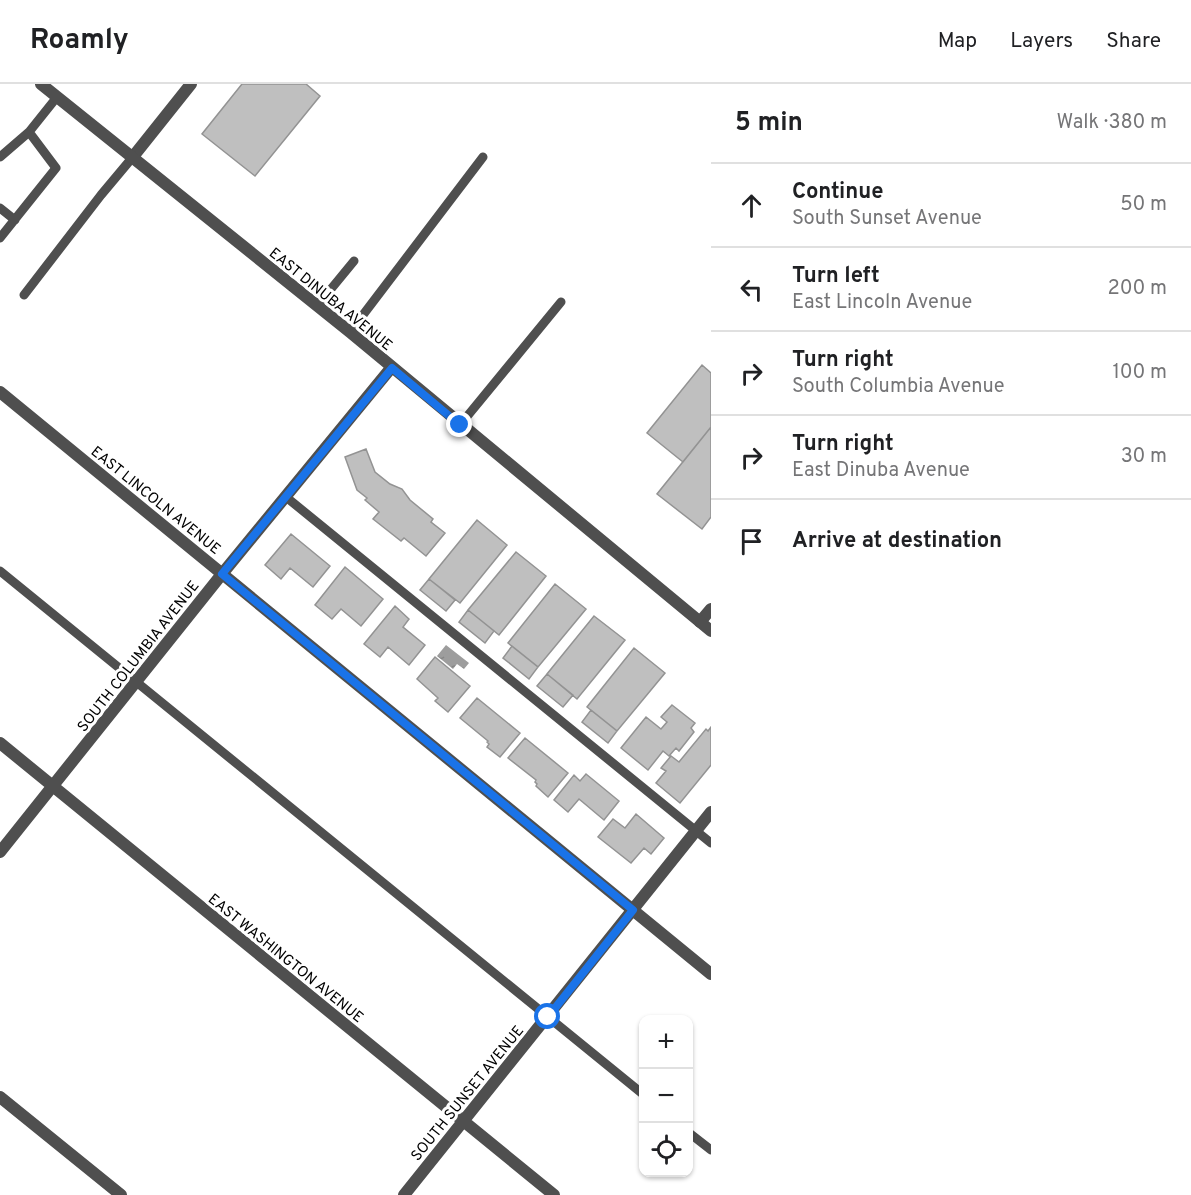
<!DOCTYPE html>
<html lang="en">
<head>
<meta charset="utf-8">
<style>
  body { margin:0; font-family:Overpass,sans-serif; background:#f6f6f6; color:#202124 }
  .controls { position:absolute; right:18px; bottom:18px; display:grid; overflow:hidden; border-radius:12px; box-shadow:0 2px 4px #0004 }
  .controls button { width:54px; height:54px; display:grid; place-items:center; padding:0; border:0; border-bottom:2px solid #e0e0e0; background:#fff; color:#202124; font:30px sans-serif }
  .stop { position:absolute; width:18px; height:18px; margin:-14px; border:4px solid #1a73e8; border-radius:50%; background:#fff }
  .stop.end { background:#1a73e8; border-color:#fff; box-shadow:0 2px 6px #0008 }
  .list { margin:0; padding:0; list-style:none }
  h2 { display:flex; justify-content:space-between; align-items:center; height:78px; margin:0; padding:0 24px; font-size:26px }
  h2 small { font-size:20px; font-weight:400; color:#757577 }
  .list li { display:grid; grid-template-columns:39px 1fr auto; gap:18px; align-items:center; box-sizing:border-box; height:84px; padding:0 24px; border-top:2px solid #e0e0e0 }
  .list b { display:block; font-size:22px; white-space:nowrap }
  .list p { margin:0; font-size:20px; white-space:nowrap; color:#757577 }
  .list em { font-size:20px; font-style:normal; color:#757577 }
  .icon { flex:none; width:33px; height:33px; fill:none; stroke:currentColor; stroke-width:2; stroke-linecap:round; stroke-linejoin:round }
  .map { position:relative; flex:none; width:711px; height:1111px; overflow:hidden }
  header { display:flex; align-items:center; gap:36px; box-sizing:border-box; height:84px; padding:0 30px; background:#fff; border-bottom:2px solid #e0e0e0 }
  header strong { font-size:28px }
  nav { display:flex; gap:33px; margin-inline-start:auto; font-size:21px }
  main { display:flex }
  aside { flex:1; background:#fff }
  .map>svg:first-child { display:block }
  .water { fill:url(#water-ripples) }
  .building { fill:#bfbfbf; stroke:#939393; stroke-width:1.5 }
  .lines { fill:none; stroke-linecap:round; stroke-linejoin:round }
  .service { stroke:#4f4f4f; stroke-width:9 }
  .minor { stroke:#4f4f4f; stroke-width:12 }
  .tertiary { stroke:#4f4f4f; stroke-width:12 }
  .route { stroke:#1a73e8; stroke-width:8 }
  .labels { text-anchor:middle; stroke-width:6; stroke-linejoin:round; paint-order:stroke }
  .street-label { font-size:15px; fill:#000; stroke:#fff }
</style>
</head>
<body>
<header>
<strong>Roamly</strong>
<nav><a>Map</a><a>Layers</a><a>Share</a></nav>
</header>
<main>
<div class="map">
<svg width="711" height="1111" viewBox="0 0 711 1111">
  <defs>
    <pattern id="water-ripples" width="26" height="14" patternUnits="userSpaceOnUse" patternTransform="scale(1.5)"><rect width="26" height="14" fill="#9d9d9d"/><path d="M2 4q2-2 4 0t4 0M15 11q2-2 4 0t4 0" fill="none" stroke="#858585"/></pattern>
  </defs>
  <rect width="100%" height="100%" fill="#fff"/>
  <path class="water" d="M446 561 469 579 464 585 457 580 453 585 437 572Z"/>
  <path class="building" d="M242 0H306L320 12 255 92 202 50Z
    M702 281 711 289V343L683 378 647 349Z
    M711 343V433L702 445 657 410Z
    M366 365 375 388 390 400 402 405 410 416 433 435 431 438 445 449 426 472 404 454 401 457 373 435 379 428 365 416 367 414 357 406 345 373Z
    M477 436 507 461 460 519 429 495Z
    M291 450 330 482 313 503 290 484 281 495 265 481Z
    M516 468 546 492 499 551 468 526Z
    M345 483 383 515 361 542 341 525 332 535 315 521Z
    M429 495 455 516 446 527 420 506Z
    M555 500 586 525 538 583 508 559Z
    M395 522 409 535 403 543 425 561 409 581 388 563 380 573 364 560Z
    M468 526 494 547 485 559 459 538Z
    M594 532 625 556 577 615 547 590Z
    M512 562 538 583 529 595 503 574Z
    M634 564 665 589 617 647 587 623Z
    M435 573 470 602 448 628 435 617 438 614 417 595Z
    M547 590 573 611 563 623 537 602Z
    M477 614 520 649 500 673 487 663 489 660 487 658 488 657 460 634Z
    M672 621 695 639 691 644 694 648 679 667 676 664 669 672 663 667 648 686 621 664 646 633 661 645 667 638 661 633Z
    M591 626 617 647 608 659 582 638Z
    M711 643V681L680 719 656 699 666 687 661 684 671 672 679 678 706 645 708 647Z
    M525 654 568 689 548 713 536 702 537 700 535 698 536 696 508 674Z
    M586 690 619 717 604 736 579 715 568 728 554 716 574 691 580 697Z
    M636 730 664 754 651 770 644 764 631 779 598 753 613 735 625 744Z"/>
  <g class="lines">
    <path class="service" d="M0 73 29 48
      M0 124 15 136
      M0 154 56 84 29 48 57 13
      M24 211 101 111 132 74
      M317 222 354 177
      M350 248 483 73
      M460 341 561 218
      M286 413 711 759
      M0 487 644 1011
      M688 1048 711 1066"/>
    <path class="minor" d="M132 74 191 0
      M0 308 711 890
      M700 538 711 525
      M0 659 554 1111
      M0 768 222 490 391 284
      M0 1013 121 1111
      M404 1111 711 728"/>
    <path class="tertiary" d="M41 0 350 248 711 547"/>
  </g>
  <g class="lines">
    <path class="route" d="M460 341 392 284 222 490 633 826 548 933"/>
  </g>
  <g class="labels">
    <g class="street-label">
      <text transform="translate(331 215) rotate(39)" y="5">EAST DINUBA AVENUE</text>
      <text transform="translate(156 416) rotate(39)" y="5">EAST LINCOLN AVENUE</text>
      <text transform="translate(138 572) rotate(-52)" y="5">SOUTH COLUMBIA AVENUE</text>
      <text transform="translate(286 874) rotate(39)" y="5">EAST WASHINGTON AVENUE</text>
      <text transform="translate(467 1009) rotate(-51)" y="5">SOUTH SUNSET AVENUE</text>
    </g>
  </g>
</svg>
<div class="controls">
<button>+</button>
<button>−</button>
<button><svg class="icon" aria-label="locate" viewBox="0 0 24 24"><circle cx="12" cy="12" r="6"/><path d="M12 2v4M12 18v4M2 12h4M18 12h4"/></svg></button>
</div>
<div class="stop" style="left:548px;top:933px"></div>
<div class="stop end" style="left:460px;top:341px"></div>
</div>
<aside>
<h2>5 min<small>Walk · 380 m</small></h2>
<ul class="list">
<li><svg class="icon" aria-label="ahead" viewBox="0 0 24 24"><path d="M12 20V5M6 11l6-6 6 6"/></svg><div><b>Continue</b><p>South Sunset Avenue</p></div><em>50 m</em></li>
<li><svg class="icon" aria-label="left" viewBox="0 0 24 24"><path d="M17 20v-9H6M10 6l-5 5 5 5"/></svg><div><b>Turn left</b><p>East Lincoln Avenue</p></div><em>200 m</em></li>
<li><svg class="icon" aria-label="right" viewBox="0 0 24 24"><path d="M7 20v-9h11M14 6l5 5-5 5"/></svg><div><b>Turn right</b><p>South Columbia Avenue</p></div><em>100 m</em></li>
<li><svg class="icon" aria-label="right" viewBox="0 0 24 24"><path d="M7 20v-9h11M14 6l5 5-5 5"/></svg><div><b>Turn right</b><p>East Dinuba Avenue</p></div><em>30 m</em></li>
<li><svg class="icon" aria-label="arrive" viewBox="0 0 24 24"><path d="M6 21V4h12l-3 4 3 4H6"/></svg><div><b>Arrive at destination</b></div></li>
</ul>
</aside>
</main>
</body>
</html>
